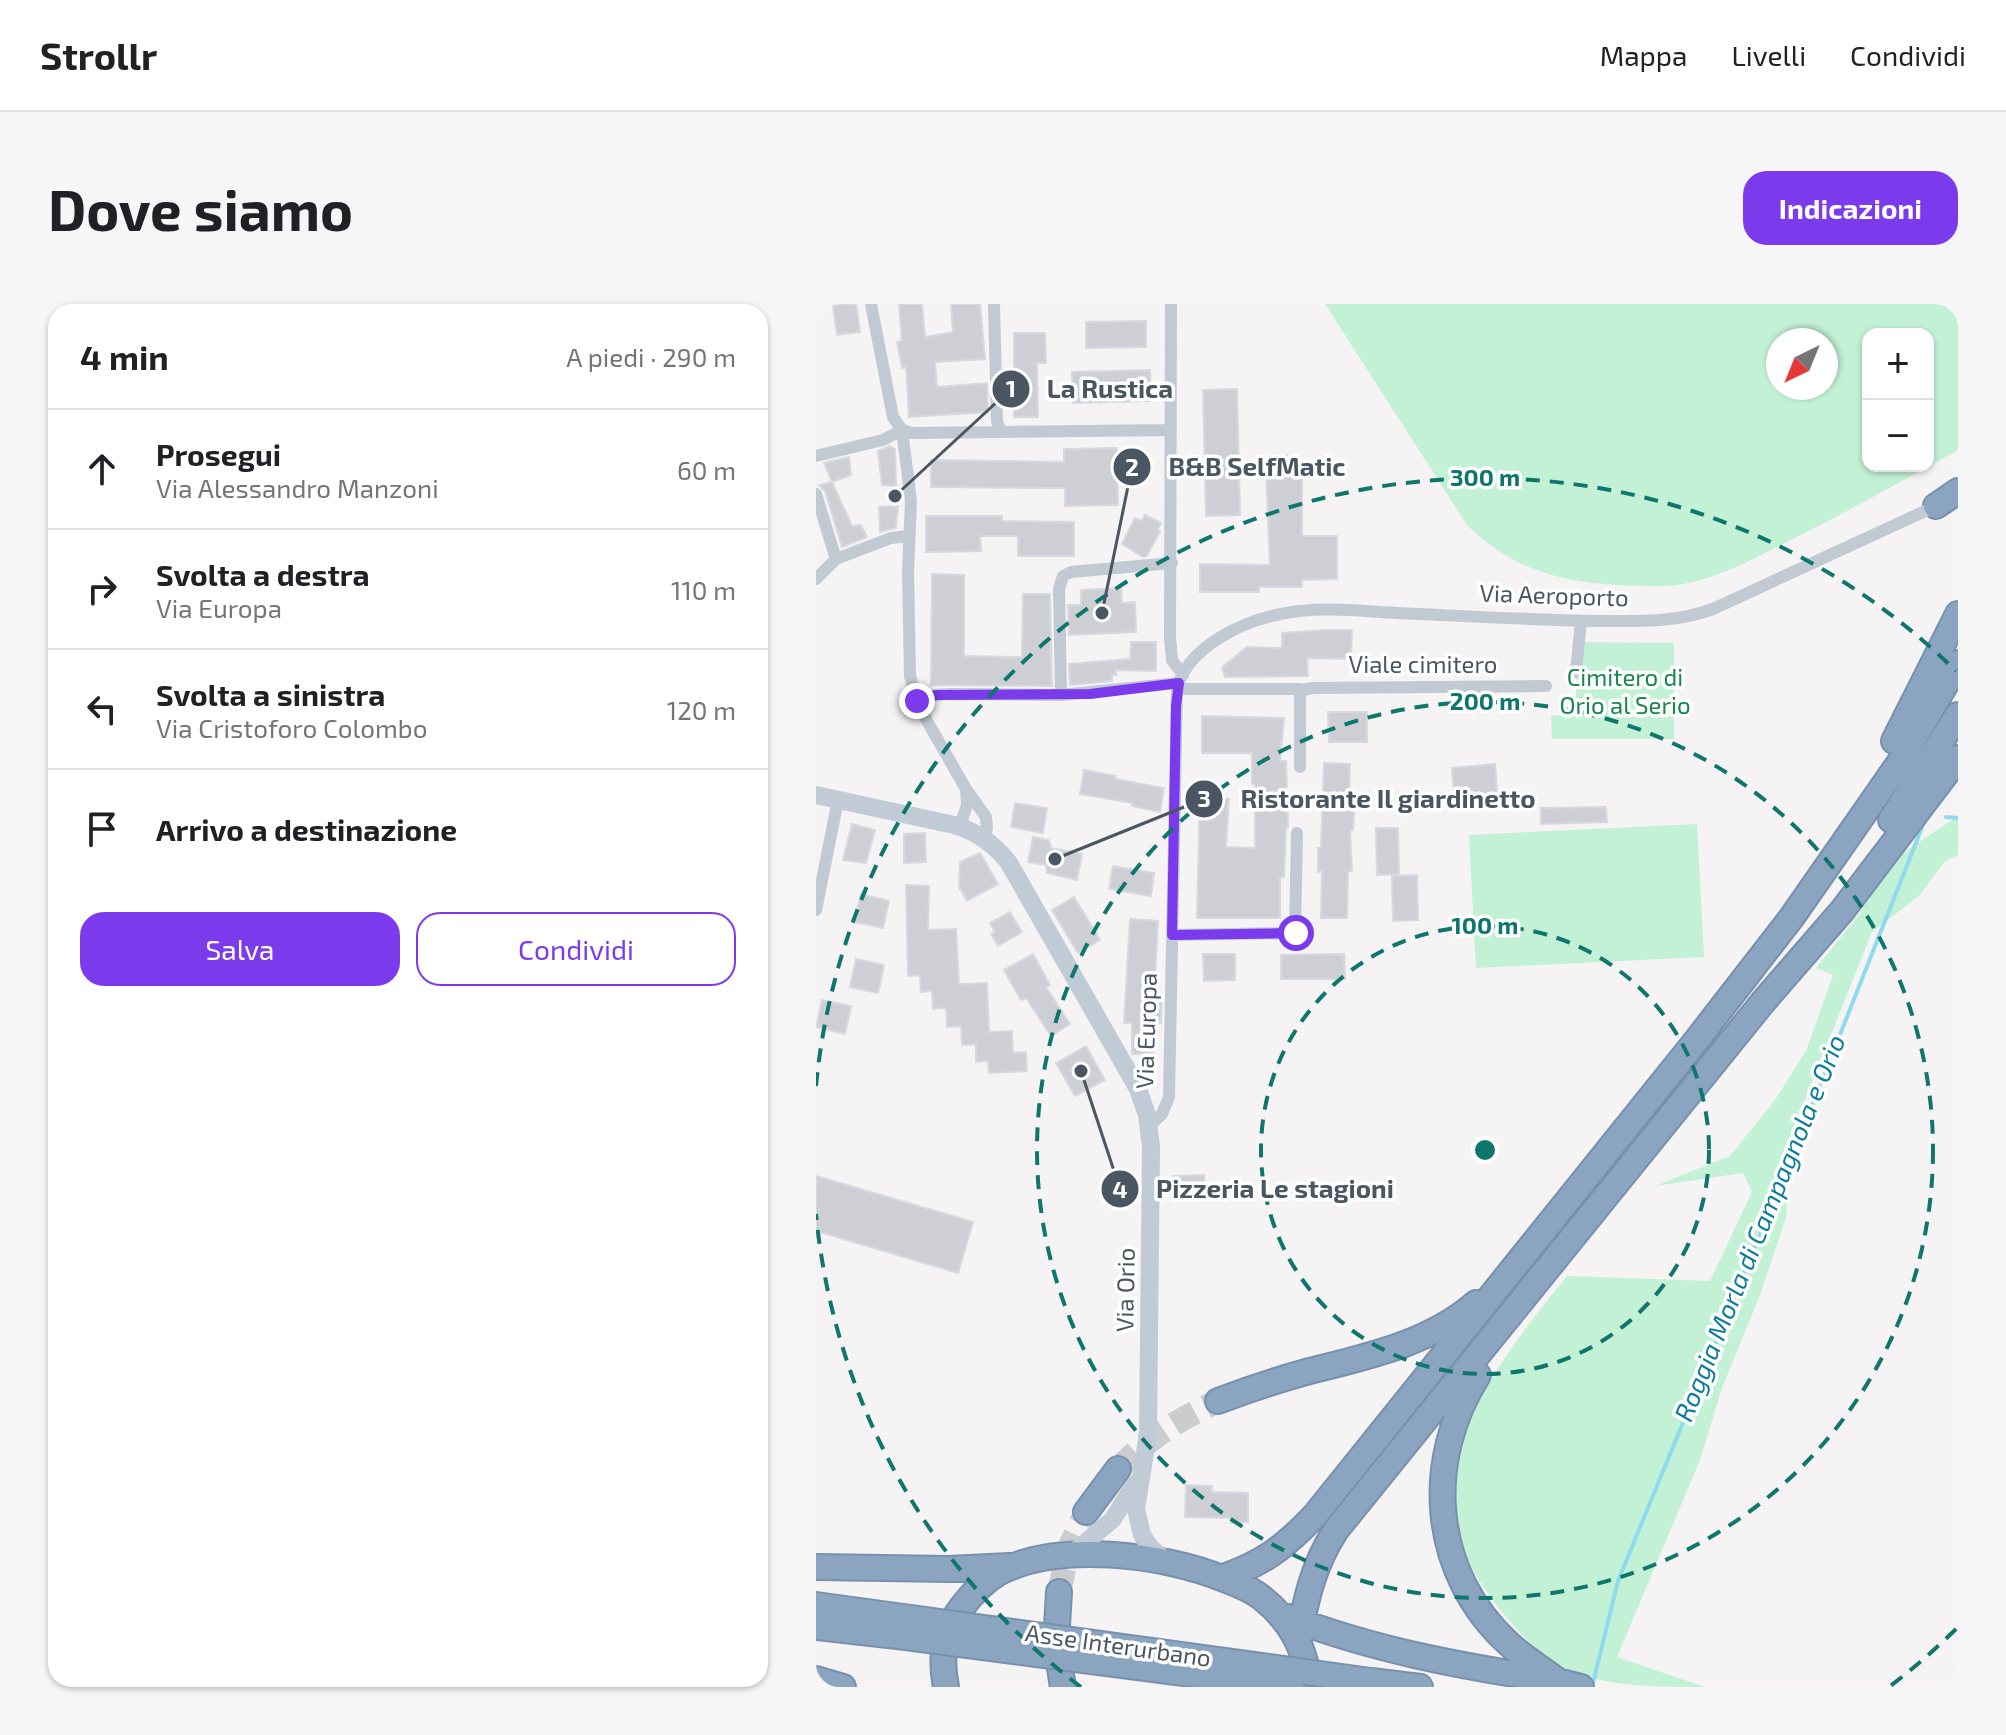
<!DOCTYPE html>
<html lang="it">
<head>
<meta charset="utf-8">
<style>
  body { margin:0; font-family:"Exo 2",sans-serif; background:#f6f6f6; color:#202124 }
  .controls { position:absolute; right:24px; top:24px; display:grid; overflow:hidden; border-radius:16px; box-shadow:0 2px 6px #0004 }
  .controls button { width:72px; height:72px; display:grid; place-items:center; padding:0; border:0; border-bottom:2px solid #e0e0e0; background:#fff; color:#202124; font:40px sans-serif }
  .compass { position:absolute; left:950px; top:24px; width:72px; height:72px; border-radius:50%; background:#fff; box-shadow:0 2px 6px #0004; rotate:223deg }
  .stop { position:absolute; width:24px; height:24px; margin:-18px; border:6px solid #7c3aed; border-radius:50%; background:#fff }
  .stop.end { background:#7c3aed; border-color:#fff; box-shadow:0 2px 8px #0008 }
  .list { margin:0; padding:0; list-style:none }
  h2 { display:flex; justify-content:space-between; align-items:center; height:104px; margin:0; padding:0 32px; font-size:34px }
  h2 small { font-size:26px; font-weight:400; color:#757577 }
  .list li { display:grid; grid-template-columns:52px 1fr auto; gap:24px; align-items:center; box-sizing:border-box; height:120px; padding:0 32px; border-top:2px solid #e0e0e0 }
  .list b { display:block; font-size:30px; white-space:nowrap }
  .list p { margin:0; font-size:26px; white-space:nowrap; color:#757577 }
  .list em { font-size:26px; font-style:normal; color:#757577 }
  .actions { display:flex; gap:16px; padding:24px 32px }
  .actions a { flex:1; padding:18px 0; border:2px solid #7c3aed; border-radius:24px; text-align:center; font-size:28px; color:#7c3aed }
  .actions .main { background:#7c3aed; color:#fff }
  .icon { flex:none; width:44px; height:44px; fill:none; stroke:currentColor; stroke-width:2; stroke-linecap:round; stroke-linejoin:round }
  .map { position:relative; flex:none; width:1142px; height:1383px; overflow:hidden; border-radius:24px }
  header { display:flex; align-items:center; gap:48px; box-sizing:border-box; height:112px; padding:0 40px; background:#fff; border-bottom:2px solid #e0e0e0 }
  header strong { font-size:38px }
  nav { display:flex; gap:44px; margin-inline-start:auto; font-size:28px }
  .intro { display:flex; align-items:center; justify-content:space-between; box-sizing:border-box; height:192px; padding:0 48px }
  h1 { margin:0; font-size:56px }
  .button { padding:20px 36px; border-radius:24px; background:#7c3aed; color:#fff; font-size:28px; font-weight:700 }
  main { display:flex; gap:48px; padding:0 48px }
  aside { flex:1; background:#fff; border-radius:24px; box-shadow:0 2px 6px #0004 }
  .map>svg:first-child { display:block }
  .green { fill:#c3f1d5; fill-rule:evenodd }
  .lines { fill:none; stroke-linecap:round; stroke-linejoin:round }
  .stream { stroke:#90daee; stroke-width:4 }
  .building { fill:#cdcfd5; stroke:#d7d9de; stroke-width:2 }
  .highway-tunnel { stroke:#caccce; stroke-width:24; stroke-dasharray:24 12; stroke-linecap:butt }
  .highway-casing { stroke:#7690ad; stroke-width:28 }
  .street { stroke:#c1cad2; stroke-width:12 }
  .secondary { stroke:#c1cbd6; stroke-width:18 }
  .highway { stroke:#8ba5c1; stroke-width:24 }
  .highway-bridge-casing { stroke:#7690ad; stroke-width:28; stroke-linecap:butt }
  .highway-bridge { stroke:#8ba5c1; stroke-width:24 }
  .route { stroke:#7c3aed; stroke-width:10 }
  .ring { fill:none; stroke:#0f766e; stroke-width:4; stroke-dasharray:14 10 }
  .labels { text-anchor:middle; stroke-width:7; stroke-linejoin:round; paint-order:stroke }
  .street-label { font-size:24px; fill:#4a5661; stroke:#fff }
  .park-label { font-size:24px; fill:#17864f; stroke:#fff }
  .water-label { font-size:26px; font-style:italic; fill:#0c7c9b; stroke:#fff }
  .centre { fill:#0f766e; stroke:#fff; stroke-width:4 }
  .ring-label { font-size:24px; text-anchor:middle; font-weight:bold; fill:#0f766e; stroke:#fff; stroke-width:7; stroke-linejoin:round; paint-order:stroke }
  .leader { fill:none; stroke:#4a5661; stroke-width:3 }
  .callout-dot { fill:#4a5661; stroke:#fff; stroke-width:3 }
  .mark-label { font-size:24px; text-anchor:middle; font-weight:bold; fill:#fff }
  .callout-label { font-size:26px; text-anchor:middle; font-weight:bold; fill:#4a5661; stroke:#fff; stroke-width:7; stroke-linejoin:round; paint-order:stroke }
</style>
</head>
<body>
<header>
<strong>Strollr</strong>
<nav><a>Mappa</a><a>Livelli</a><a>Condividi</a></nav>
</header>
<div class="intro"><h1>Dove siamo</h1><a class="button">Indicazioni</a></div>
<main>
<aside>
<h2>4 min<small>A piedi · 290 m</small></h2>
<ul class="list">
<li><svg class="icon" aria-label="ahead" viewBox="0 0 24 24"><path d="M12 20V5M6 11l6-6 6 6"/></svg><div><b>Prosegui</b><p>Via Alessandro Manzoni</p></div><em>60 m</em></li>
<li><svg class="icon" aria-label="right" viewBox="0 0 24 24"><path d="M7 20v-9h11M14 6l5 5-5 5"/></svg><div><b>Svolta a destra</b><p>Via Europa</p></div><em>110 m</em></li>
<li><svg class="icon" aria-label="left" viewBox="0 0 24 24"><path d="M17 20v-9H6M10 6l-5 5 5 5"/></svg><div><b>Svolta a sinistra</b><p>Via Cristoforo Colombo</p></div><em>120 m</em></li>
<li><svg class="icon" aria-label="arrive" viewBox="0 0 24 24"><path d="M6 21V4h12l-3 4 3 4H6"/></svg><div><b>Arrivo a destinazione</b></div></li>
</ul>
<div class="actions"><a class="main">Salva</a><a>Condividi</a></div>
</aside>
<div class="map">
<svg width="1142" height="1383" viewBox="0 0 1142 1383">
  <rect width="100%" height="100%" fill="#f5f3f3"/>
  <path class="green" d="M509 0H1142V146C1086 177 1031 208 975 236 935 256 894 280 849 282 829 283 808 281 788 280 734 276 689 259 651 221ZM1112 30V162H1052V30ZM1010 36V84H962V36Z
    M760 338 858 339V435H736L735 411H760Z
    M1142 512V551L1129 557 1103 592 1056 628 975 831 970 914 944 991 906 1084 884 1156 801 1353 889 1383C844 1383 801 1383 757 1369 718 1355 651 1273 643 1232 637 1196 641 1146 655 1112 658 1103 665 1094 669 1086 693 1044 721 1009 751 972L894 977 936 888 927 869 839 882 914 852 959 796 990 747 1017 671 1000 664 1042 612 1055 588 1085 550Z
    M881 520 888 653 660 664 653 531Z"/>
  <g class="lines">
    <path class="stream" d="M1130 513 1142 514
      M776 1383 802 1277 964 882 1109 516"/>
  </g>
  <path class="building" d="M40 0 44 28 21 31 17 1Z
    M83 0H106L109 33 137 28 135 0H164L169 55 119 58 121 83 171 79 172 108 93 113 90 63 86 64 81 38 86 37Z
    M330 17V43L270 44V18Z
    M198 29H229L230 59H221L222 113H198Z
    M334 66 335 97 257 99 256 68Z
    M421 85 424 211 390 212 387 86Z
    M74 142 79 145 80 182 66 181 62 147Z
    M301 144 302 201 249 202V184L115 183V156L248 158V145Z
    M471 151 486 165V232H521V275L486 276V283H443V288H384V260L454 261 450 167Z
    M33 153 35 171 16 178 8 159Z
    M16 178 36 222 45 221 51 233 26 243 9 187 3 181Z
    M82 202 80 224 64 228 63 203Z
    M329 211 345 219 341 226 344 227 331 252 327 253 306 240 319 214 326 217Z
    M110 212H186V217L258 218V252H202V232H164L165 247 110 248Z
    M116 270 148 271V352L206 353 207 290H234L236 382 115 381Z
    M305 284 306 299 319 298 320 328 253 331 252 301H265V286Z
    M510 326H536L535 355 491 354 492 372 409 373 406 363 431 343 466 344V329Z
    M315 338H340V367L299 366 300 371H296V377L254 381 253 360 314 355Z
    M512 408H551V438H513Z
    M386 412 468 414 464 457H470L472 523H470L468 573H464V614H381L384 493 413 495 410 543 439 544V480H436V449H386Z
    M508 459 534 460 533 497H539L537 526H534L536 567H532L531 614H505L506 567 502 568V544H505Z
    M679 460 682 500 639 503 636 464Z
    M268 466 300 472 299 475 348 484 344 508 316 502V499L264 490Z
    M199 499 231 504 227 529 195 523Z
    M790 503 791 518 725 520V504Z
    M36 520 59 526 50 559 27 556Z
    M560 524H582L583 570 561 571Z
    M109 529 110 558 88 559V530Z
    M217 533 233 536 235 544 266 550 261 576 231 569 230 561 212 558Z
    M164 549 182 580 151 597 143 583 144 558Z
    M297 562 338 569 335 592 293 585Z
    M601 571 602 616 577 617 576 572Z
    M90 581 113 582 112 626 140 625 143 680 171 679 173 728 196 727 197 749 210 748 211 767 173 769 172 757 160 758V740L146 741 145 722 131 723 130 704 117 705 116 687 105 688 104 671 92 672Z
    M45 590 73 597 67 624 38 618Z
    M258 593 284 636 262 649 236 606Z
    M194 608 206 628 182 642 175 630 179 628 174 619Z
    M314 615 342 617 338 690H346L345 719H337V750H316V719H308Z
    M217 650 234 681 230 683 254 720 235 732 210 694 205 696 188 666Z
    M387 650H419V676L388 677Z
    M528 650 529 675H465V651Z
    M40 655 68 661 62 689 34 683Z
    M6 696 35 702 29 730 0 723Z
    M270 742 289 776 259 792 240 759Z
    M388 871 389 892 358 893 357 872Z
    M0 872 157 918 142 969 0 927Z
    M370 1181 396 1182V1188L432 1189V1218L415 1219V1214L369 1213Z"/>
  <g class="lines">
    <path class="highway-tunnel" d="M302 1165C334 1133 362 1116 402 1097
      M243 1288 253 1244 270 1208"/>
    <g class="highway-casing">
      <path id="highway" d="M1120 202 1142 187
        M1078 437 1142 310
        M1075 516 1142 411
        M662 1071C607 1158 615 1269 693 1340 708 1354 726 1365 742 1377
        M402 1097C431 1086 461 1076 490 1068 549 1053 613 1040 660 999
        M270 1208 302 1165
        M0 1263 133 1265 194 1262
        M405 1274C448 1259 469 1243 500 1210L880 737 976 613 1086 455 1142 359
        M243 1288 240 1339 247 1383
        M0 1301 95 1314
        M472 1313C560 1347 650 1363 742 1377L765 1383
        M0 1323 90 1333
        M482 1336C490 1296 497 1261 520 1226L947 698 1026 607 1142 454
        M0 1375 27 1383
        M555 1377 604 1383
        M130 1383C124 1353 127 1327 146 1303 156 1290 168 1277 182 1269 242 1237 347 1250 408 1275 421 1280 435 1285 446 1294 474 1316 492 1347 492 1383"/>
    </g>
    <path class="street" d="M55 0 77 113 86 126 95 197 92 267 94 372 101 397 111 417 150 485 170 513 171 524 168 535
      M178 0 181 117 185 128
      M355 0 354 334 356 356 367 371
      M86 126 96 129 355 126
      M0 152 67 136 86 126
      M0 190 20 255
      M0 275 20 255 75 234 92 232
      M760 368 765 317
      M361 385H484V463
      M486 386 497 384 730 382
      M245 391 243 285 247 272 255 268 356 259
      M101 397 120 391 134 390 245 391 363 379
      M144 522 151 501 150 485
      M0 606 22 496
      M356 631 479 629 481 529
      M333 822 346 810 353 793 361 385C371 343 427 317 465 310 502 302 544 307 581 309 648 312 715 316 782 317 822 317 859 319 897 305L1120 202"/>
    <path class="secondary" d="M0 491 138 521C160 527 179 541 193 559L322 785 331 811 335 843 332 1130 320 1205 326 1231 334 1243 351 1258
      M255 1251 297 1215 319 1180"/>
    <use href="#highway" class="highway"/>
    <g class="highway-bridge-casing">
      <path id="highway-bridge" d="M95 1314 555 1377
        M90 1333 475 1383"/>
    </g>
    <use href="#highway-bridge" class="highway-bridge"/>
  </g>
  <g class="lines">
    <path class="route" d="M101 397 120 391 274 390 363 379 360 402 356 631 480 629"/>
  </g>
  <g class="ring">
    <circle cx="669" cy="846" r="224"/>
    <circle cx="669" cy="846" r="448"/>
    <path d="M1140 1325A672 672 0 0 1 1073 1383M265 1383A672 672 0 0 1 0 910M0 782A672 672 0 0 1 1140 367"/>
  </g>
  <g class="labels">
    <g class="street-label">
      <text transform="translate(738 292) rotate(2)" y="8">Via Aeroporto</text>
      <text x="607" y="369">Viale cimitero</text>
      <text transform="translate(331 727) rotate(-88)" y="8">Via Europa</text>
      <text transform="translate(310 986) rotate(-89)" y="8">Via Orio</text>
      <text transform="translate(302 1342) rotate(8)" y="8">Asse Interurbano</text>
    </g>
    <g class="park-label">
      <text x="809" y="382">Cimitero di<tspan x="809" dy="28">Orio al Serio</tspan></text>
    </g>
    <g class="water-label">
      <text transform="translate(944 924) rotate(-68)" y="9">Roggia Morla di Campagnola e Orio</text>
    </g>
  </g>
  <circle cx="669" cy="846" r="12" class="centre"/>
  <g class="ring-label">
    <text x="669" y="182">300 m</text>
    <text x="669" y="406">200 m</text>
    <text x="669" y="630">100 m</text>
  </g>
  <path class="leader" d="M79 192L195 85M286 309L316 163M239 555L388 495M265 767L304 885"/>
  <g class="callout-dot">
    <circle cx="79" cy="192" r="8"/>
    <circle cx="286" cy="309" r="8"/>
    <circle cx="239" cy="555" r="8"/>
    <circle cx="265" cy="767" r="8"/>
    <circle cx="195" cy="85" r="20"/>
    <circle cx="316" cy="163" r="20"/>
    <circle cx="388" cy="495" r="20"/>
    <circle cx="304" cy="885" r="20"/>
  </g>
  <g class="mark-label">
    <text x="195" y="93">1</text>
    <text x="316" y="172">2</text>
    <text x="388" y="503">3</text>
    <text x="304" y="894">4</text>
  </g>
  <g class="callout-label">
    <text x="294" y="94">La Rustica</text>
    <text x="441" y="172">B&amp;B SelfMatic</text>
    <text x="572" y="504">Ristorante Il giardinetto</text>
    <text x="459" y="894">Pizzeria Le stagioni</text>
  </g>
</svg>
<div class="controls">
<button>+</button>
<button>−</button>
</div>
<svg class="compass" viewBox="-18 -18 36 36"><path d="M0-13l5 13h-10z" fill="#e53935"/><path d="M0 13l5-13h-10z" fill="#757577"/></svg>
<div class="stop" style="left:480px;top:629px"></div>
<div class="stop end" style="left:101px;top:397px"></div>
</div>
</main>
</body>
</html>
